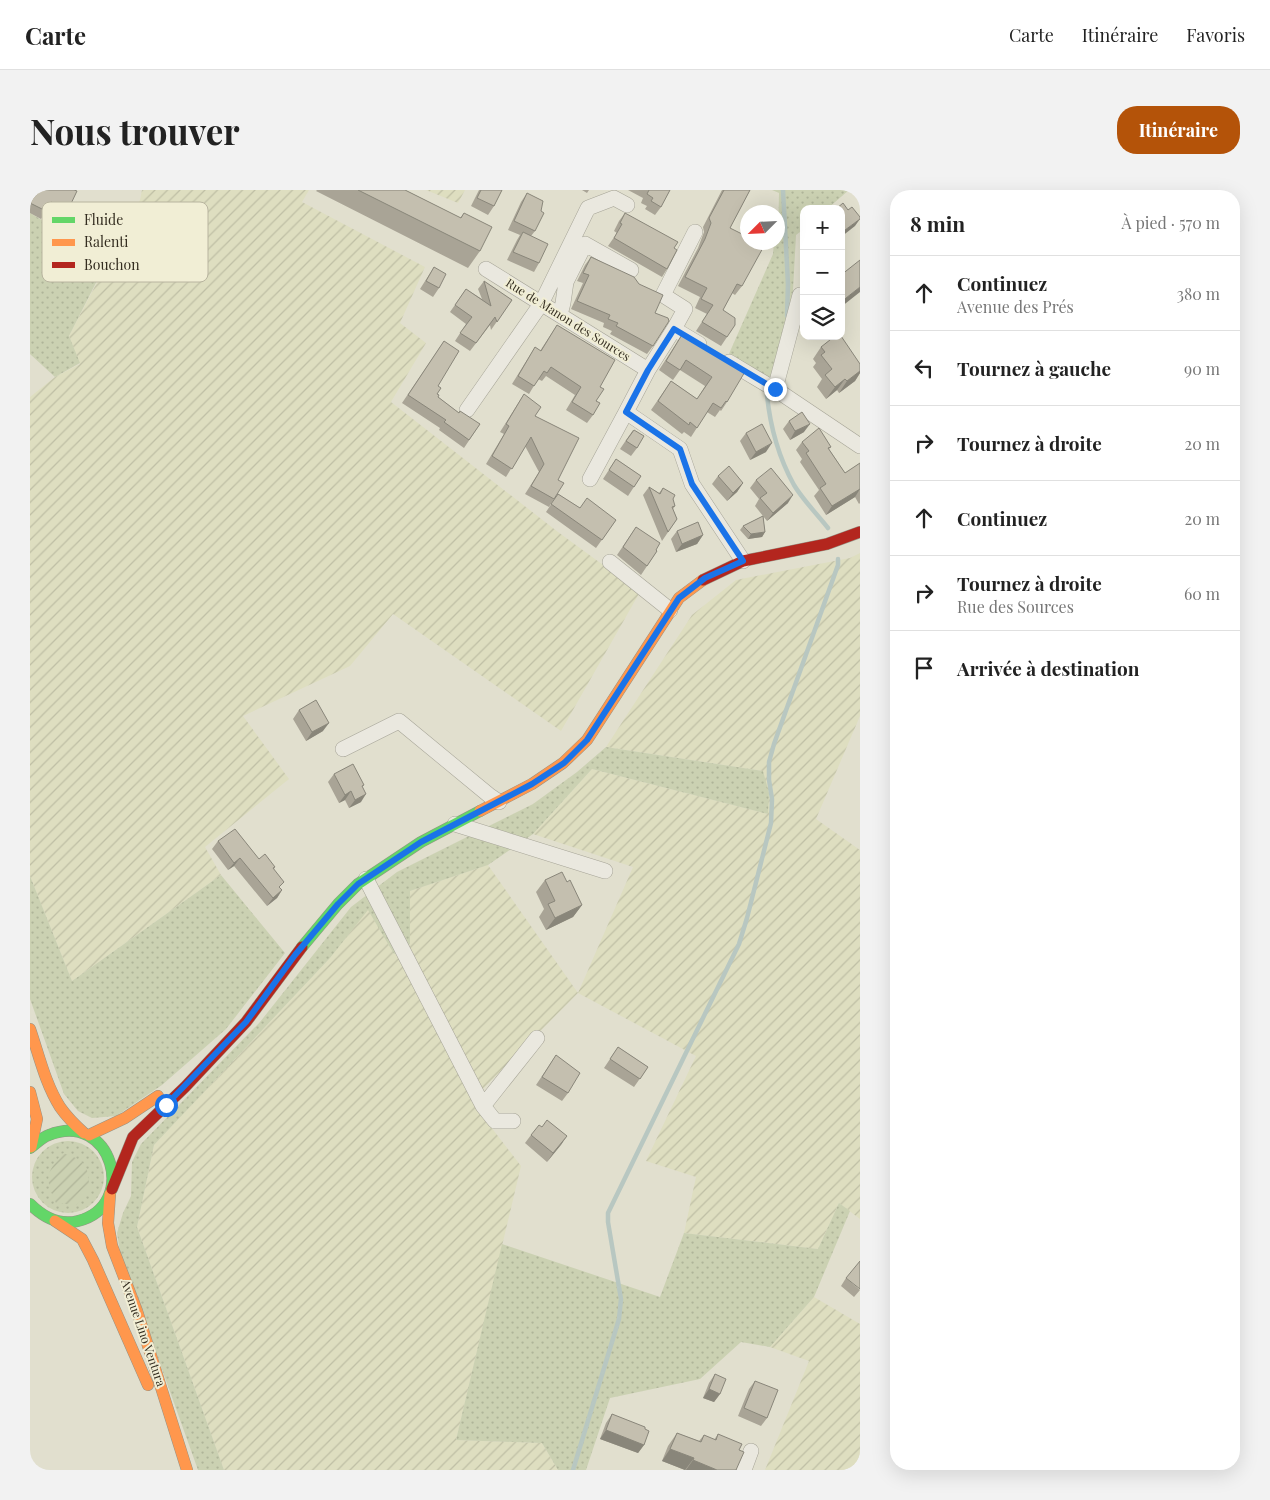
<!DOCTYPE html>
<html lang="fr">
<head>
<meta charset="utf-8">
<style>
  body { margin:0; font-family:"Playfair Display",serif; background:#f2f2f2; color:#222 }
  .controls { position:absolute; right:15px; top:15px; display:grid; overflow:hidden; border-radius:10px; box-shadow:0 5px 20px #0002 }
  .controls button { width:45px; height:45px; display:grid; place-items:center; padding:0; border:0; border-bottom:1px solid #e0e0e0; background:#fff; color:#222; font:25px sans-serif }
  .compass { position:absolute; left:710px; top:15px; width:45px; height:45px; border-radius:50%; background:#fff; box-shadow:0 5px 20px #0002; rotate:246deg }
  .stop { position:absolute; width:15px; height:15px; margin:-11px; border:4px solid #1a73e8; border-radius:50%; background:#fff }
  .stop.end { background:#1a73e8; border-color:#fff; box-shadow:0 1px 5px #0008 }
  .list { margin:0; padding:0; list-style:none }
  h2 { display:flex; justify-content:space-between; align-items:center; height:65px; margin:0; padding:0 20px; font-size:21px }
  h2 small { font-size:16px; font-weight:400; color:#767676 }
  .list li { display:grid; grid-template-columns:32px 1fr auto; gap:15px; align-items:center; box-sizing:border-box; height:75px; padding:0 20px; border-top:1px solid #e0e0e0 }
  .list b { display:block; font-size:19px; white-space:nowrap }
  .list p { margin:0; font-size:16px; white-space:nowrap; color:#767676 }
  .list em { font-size:16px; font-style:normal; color:#767676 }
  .icon { flex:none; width:28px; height:28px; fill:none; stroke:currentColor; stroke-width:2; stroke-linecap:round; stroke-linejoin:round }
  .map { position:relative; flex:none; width:830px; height:1280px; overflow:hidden; border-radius:20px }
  header { display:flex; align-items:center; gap:30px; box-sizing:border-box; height:70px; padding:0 25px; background:#fff; border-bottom:1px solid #e0e0e0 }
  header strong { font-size:24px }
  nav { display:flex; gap:28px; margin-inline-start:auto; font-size:18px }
  .intro { display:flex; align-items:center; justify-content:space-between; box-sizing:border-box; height:120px; padding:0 30px }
  h1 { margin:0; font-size:35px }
  .button { padding:12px 22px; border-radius:20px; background:#b45309; color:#fff; font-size:18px; font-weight:700 }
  main { display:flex; gap:30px; padding:0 30px }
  aside { flex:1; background:#fff; border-radius:20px; box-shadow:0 5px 20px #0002 }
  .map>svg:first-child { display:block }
  .farmland { fill:url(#farmland-furrows) }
  .grass { fill:url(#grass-dots) }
  .garden { fill:url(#garden-furrows) }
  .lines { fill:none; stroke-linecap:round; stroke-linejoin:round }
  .stream { stroke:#b8c7c1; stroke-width:4.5 }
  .street-casing { stroke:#a6a497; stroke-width:16 }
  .fast-casing { stroke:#969386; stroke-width:12 }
  .slow-casing { stroke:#969386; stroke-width:12 }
  .jam-casing { stroke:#969386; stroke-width:12 }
  .street { stroke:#eae8df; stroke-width:15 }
  .fast { stroke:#63d668; stroke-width:11 }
  .slow { stroke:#ff974d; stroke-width:11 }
  .jam { stroke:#b3261e; stroke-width:11 }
  .wall { fill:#a9a496 }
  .shaded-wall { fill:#89867a }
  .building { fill:#c4bfaf; stroke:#89867a }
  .route { stroke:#1a73e8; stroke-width:6 }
  .labels { text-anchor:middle; stroke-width:4; stroke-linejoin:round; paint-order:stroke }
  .street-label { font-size:12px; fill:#342d20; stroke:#f1eed5 }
  .key { fill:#f1eed5; stroke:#b8b49f; stroke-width:1 }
  .key-label { font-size:14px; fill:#342d20 }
</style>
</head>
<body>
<header>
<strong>Carte</strong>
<nav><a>Carte</a><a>Itinéraire</a><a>Favoris</a></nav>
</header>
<div class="intro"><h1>Nous trouver</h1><a class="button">Itinéraire</a></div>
<main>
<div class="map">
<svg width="830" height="1280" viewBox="0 0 830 1280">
  <defs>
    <pattern id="farmland-furrows" width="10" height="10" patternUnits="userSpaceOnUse" patternTransform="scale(1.25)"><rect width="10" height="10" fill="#dedec0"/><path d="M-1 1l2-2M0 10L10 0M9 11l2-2" fill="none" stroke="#bfbfa5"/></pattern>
    <pattern id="grass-dots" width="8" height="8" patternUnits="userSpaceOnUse" patternTransform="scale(1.25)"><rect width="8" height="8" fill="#cbd1b2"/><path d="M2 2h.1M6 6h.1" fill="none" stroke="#afb499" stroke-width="1.8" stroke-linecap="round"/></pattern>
    <pattern id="garden-furrows" width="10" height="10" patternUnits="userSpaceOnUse" patternTransform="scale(1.25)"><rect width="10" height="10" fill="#cbd1b2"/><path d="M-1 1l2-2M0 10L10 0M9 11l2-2" fill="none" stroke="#afb499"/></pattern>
  </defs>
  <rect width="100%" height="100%" fill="#e1dfce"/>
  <path class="farmland" d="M112 0H279L272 12 395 77 370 133 396 153 361 212 528 342 610 402 531 541 363 424 320 476 213 526 259 589 175 657 191 685 42 791 0 686V207L25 187 50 174 39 146 110 10Z
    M396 0H435L428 13Z
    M830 363V526L786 629 830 660V1029L809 1013 788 1059 654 1043 666 987 616 971 666 866 548 803 441 911 491 976 426 1250 512 1253 528 1280H194L107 1037 124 955 300 768 338 719 364 764 380 754V701L458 675 548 803 603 677 503 644 562 579 738 624 733 581 576 557 662 425 706 390 820 368Z
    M784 1107 830 1134V1280H735L779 1171 740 1157Z"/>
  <path class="grass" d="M742 0H819L797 19H774V39L766 45 762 119 743 193 698 166 743 64 744 53 748 52 749 3Z
    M0 23 78 69 39 146 50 173 25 187 0 164Z
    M576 557 733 581 739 603 738 624 562 579 503 644 458 675 380 701V754L364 764 338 720 300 768 124 955 107 1037 194 1280H168L90 1062 87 1043 93 1023 101 1006 102 972 111 954 230 832 321 717 367 682 503 614 547 582Z
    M191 685 255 763 196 839 132 895 86 926 62 928 48 921 34 904 0 809V686L42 791Z
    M2 987a36 36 0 1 1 72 0a36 36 0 1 1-72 0Z
    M809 1013 820 1021 784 1107 740 1157 711 1152 670 1189 580 1208 556 1280H528L512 1253 426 1250 472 1054 630 1107 654 1043 788 1059Z"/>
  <path class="garden" d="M33 963C56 971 59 976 59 1000L46 1015 26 1013C15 989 15 983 33 963Z"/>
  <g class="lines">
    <path class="stream" d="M753 0 758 94 757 126
      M737 205C740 235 749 268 764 295 773 310 787 324 798 338
      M543 1280 589 1129 591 1109 578 1032V1023L709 754 717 728 741 633 742 609 739 590V572L744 554 808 375V369"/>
    <g class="street-casing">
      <path id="street" d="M456 79 618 180 596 222 650 259 662 294 713 371
        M530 125 533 113 536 92 555 54 601 80
        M644 139 669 154
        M699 172 751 203 830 256
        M618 180 644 139 655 119 633 105 665 42
        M745 199 770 105
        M437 220 511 114 558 18 584 8 597 15
        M560 289 596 222
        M580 372 640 420
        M313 559 369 531 460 606 469 612
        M425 634 575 681
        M336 689 453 916 507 848
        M453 916 465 931H483
        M714 1280 721 1261"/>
    </g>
    <g class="fast-casing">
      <path id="fast" d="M272 757 308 714 328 694 391 652 450 621
        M0 958C6 954 12 947 19 945 82 920 109 1016 48 1031 29 1036 13 1027 0 1014"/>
    </g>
    <g class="slow-casing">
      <path id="slow" d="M450 621 502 594 533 573 557 550 649 408 673 390
        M0 839C9 865 15 893 30 917 37 927 45 935 54 943
        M0 902 7 929 1 957
        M59 945 95 928 128 906
        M80 1004 78 1033 82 1056 107 1121 157 1280
        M25 1031 52 1049 63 1070 118 1195"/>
    </g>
    <g class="jam-casing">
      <path id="jam" d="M673 390 713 371 797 354 830 342
        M82 999 103 947 155 897 216 832 272 757"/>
    </g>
    <use href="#street" class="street"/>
    <use href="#fast" class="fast"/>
    <use href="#slow" class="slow"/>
    <use href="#jam" class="jam"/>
  </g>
  <path class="wall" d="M0 0 38 20 32 27 17 20 11 29 0 23Z
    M287 0H375L430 28 434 23 450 61 438 78 286 1Z
    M449 0H472L464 16 458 25 441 16Z
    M552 0H559L557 3Z
    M598 0H640L631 17 625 25 615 19 617 16 611 13 613 8Z
    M692 0H720L700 38 712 96 705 105 702 103 693 120 697 147 691 156 666 141 677 124 665 118 670 107 648 96 668 58 674 42 673 37Z
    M497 3 505 41 501 46 509 73 504 82 477 70 487 50 490 45 478 40 491 12Z
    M595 23 644 58 637 79 632 87 578 56 587 43 584 41 589 31Z
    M561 67 625 123 623 156 617 164 580 144 582 141 573 137 574 133 541 119 553 93 547 91 555 75Z
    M404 77 409 98 403 107 390 99Z
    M454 91 482 110 461 140 460 135 440 161 425 151 436 134 420 122 436 99 452 109 448 99Z
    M527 135 570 197 563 225 557 233 536 220 545 205 516 186 512 191 508 189 499 204 482 194 505 157 510 161Z
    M653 143 697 212 691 221 690 220 685 227 677 222 661 247 654 242 652 244 621 220 641 191 667 209 675 196 650 180 643 190 629 180Z
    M414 151 408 196 407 204 408 207 429 223 450 234 434 258 409 240 410 238 372 213Z
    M791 157 830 174V183L825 191 809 203 807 200 796 209 787 197 792 189 783 177 786 173 783 169Z
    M494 204 505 226 528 290 524 309 519 317 495 304 509 282 495 256 476 287 456 274 474 244 470 242Z
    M759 231 774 242 760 250 753 239Z
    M603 240 607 258 601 266 590 259Z
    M716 243 736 262 720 270 710 251Z
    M772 252 801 257 799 259 815 283 830 273V313L829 314 825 307 796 325 784 306 789 300 770 272 772 269 766 260Z
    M586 269 611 286 598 306 573 289Z
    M688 286 713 293 707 302 697 311 682 294Z
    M726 290 758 313 737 331 733 326 735 342 732 347 718 349 710 340 713 336 733 326 725 316 729 309 720 298Z
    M619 297 629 303 633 298 643 309 645 316 643 319 647 329 632 351 613 305Z
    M528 304 550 318 586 330 566 358 516 322Z
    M606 337 627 361 611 385 587 365Z
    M647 341 673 345 667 354 646 362 641 349Z
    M269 520 293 541 276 551 263 529Z
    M304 584 334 595 332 597 331 612 319 618 315 610 309 613 298 592Z
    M188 651 245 677 244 679 250 698 252 700 247 708 237 716 204 676 198 680 182 659Z
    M515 690 537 692 552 715 543 727 516 740 509 727 514 719 506 702Z
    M588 857 618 877 604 897 574 878Z
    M526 865 538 903 532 911 506 895Z
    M512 937 537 946 517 972 495 953 501 945Z
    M816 1088 830 1100 824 1107 811 1096Z
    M685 1184 690 1204 684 1212 673 1208 679 1193Z
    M725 1191 737 1228 731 1236 708 1226 719 1199Z
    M582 1224 615 1239 614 1255 608 1263 570 1249 576 1233Z
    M647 1243 669 1251 674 1245 684 1250 688 1244 709 1260 706 1280H655L632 1271 638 1256Z"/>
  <path class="shaded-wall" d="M830 29 825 36 811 47V43Z
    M830 97V102L811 117V112Z
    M830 181V183L825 191 809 203 817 191Z
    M815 189 807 200 796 209 805 197Z
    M780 234 774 242 760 250 765 241Z
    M742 253 736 262 720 270 726 262Z
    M713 293 707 302 697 311 703 303Z
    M830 299 825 307 796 325 802 316Z
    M763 305 758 313 737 331 743 323Z
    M735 342 732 347 718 349 721 344Z
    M673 345 667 354 646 362 652 354Z
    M299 533 293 541 276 551 282 542Z
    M321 601 315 610 309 613 315 605Z
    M336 604 331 612 319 618 325 610Z
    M210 668 204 676 198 680 204 673Z
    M252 700 247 708 237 716 243 708Z
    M552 715 543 727 516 740 525 728Z
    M537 946 531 955 517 972 523 963Z
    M679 1199 690 1204 684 1212 673 1208Z
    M576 1240 614 1255 608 1263 570 1249Z
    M640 1259 664 1268 655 1280 632 1271Z
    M663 1270 687 1280H656Z"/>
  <path class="building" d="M0 0H44L47 1 38 20 21 12 16 21 0 13Z
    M328 0H375L431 28 434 23 462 37 450 61Z
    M451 0H472L464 16 447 8Z
    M619 0H640L631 17 621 11 623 8 617 4Z
    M694 0H720L700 38 718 47V52H728L734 56 712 96 707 94 693 120 705 128V135L697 147 672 132 683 115 671 109 677 98 655 87 675 49 681 33 679 28Z
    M497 3 513 11 511 21 514 23 505 41 484 31Z
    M813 13 818 20 822 17 830 27V29L811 43V19H806Z
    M595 23 648 52 644 58 647 60 637 79 584 48 592 34 590 33Z
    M493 42 518 54 509 73 483 62Z
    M561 67 604 87 609 94 633 105 625 123 638 128 639 131 623 156 586 136 588 133 578 129 580 125 547 111 559 85 553 83Z
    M830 70V97L811 112V85Z
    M404 77 416 84 409 98 396 91Z
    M454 91 482 110 467 132 465 127 446 153 430 143 442 127 425 115 436 99 461 116Z
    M527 135 585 170 570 197 574 199 566 211 570 213 563 225 542 212 551 197 521 177 517 183 514 181 504 196 488 186 505 157 511 161Z
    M653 143 716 180 697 212 696 211 691 218 683 213 667 238 660 232 659 235 628 211 641 191 667 209 682 187 656 170 650 180 636 171Z
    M805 146H811L830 174V181L817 191 815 189 805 197 795 185 802 179 791 165 795 162 791 157Z
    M414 151 429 161 408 196 411 198 407 204 409 205 408 207 429 223 430 221 450 234 439 250 414 232 416 230 378 205Z
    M494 204 511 217 505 226 549 248 528 290 534 293 524 309 501 296 514 274 501 247 482 279 462 266 479 236 476 234Z
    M772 222 780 234 765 241 759 231Z
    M732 234 742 253 726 262 716 243Z
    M789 238 801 257 798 258 815 283 830 273V299L802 316 790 298 796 294 776 263 779 261 772 252Z
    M604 240 614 246 607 258 596 251Z
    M586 269 611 286 604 297 579 280Z
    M699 276 713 293 703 303 688 286Z
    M741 278 763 305 743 323 730 308 737 303 726 290Z
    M619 297 630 304 633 298 645 305 643 309 645 316 642 317 647 329 638 342Z
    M528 304 550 318 557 308 586 330 572 350 521 314Z
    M733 326 735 342 721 344 713 336Z
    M668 332 673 345 652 354 647 341Z
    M606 337 630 353 626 360 627 361 617 376 593 357Z
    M286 510 299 533 282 542 269 520Z
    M323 574 334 595 332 596 336 604 325 610 321 601 315 605 304 584Z
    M205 639 229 669 235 664 245 677 243 678 254 692 249 697 252 700 243 708 210 668 204 673 188 651Z
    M532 682 537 692 540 690 552 715 525 728 518 714 525 711 515 690Z
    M588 857 618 877 610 889 580 869Z
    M526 865 550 883 538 903 512 887Z
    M517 930 537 946 523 963 501 945 509 935 512 937Z
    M830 1071V1099L816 1088Z
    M685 1184 696 1189 690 1204 679 1199Z
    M725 1191 748 1200 737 1228 714 1218Z
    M582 1224 615 1237V1239L619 1241 614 1255 576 1240Z
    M647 1243 671 1252 674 1245 686 1250 688 1244 712 1254 709 1260 714 1262 706 1280H687L663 1270 664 1268 640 1259Z"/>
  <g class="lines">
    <path class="route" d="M136 915 216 832 265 765 308 714 328 694 391 652 502 594 534 573 557 550 649 408 675 388 713 371 662 294 650 259 596 222 618 180 644 139 745 199"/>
  </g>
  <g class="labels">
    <g class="street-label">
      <text transform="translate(538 130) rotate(32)" y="4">Rue de Manon des Sources</text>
      <text transform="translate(113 1143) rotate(71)" y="4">Avenue Lino Ventura</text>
    </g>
  </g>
  <rect x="12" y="12" width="166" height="80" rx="8" class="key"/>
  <rect x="22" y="27" width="23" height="6" fill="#63d668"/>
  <rect x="22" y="49" width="23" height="7" fill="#ff974d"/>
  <rect x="22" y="72" width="23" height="6" fill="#b3261e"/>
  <g class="key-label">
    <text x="54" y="35">Fluide</text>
    <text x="54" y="57">Ralenti</text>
    <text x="54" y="80">Bouchon</text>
  </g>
</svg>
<div class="controls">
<button>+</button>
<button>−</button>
<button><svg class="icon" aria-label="layers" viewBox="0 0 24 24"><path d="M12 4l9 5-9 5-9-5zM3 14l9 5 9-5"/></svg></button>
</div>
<svg class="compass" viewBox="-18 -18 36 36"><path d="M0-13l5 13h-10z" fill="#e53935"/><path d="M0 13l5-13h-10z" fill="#767676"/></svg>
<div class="stop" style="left:136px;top:915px"></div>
<div class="stop end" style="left:745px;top:199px"></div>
</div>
<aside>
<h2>8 min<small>À pied · 570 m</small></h2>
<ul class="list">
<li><svg class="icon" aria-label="ahead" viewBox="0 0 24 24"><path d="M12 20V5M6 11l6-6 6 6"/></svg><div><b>Continuez</b><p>Avenue des Prés</p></div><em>380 m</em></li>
<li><svg class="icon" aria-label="left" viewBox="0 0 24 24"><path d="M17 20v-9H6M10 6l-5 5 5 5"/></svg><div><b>Tournez à gauche</b></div><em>90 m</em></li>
<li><svg class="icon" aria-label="right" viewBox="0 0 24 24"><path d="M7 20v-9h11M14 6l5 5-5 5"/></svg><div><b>Tournez à droite</b></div><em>20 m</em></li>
<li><svg class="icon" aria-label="ahead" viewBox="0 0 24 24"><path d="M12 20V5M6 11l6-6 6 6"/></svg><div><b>Continuez</b></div><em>20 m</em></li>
<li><svg class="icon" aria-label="right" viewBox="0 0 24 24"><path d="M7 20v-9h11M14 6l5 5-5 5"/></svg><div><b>Tournez à droite</b><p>Rue des Sources</p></div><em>60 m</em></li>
<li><svg class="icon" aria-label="arrive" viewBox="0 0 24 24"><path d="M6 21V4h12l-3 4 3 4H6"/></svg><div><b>Arrivée à destination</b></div></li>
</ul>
</aside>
</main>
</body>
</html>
